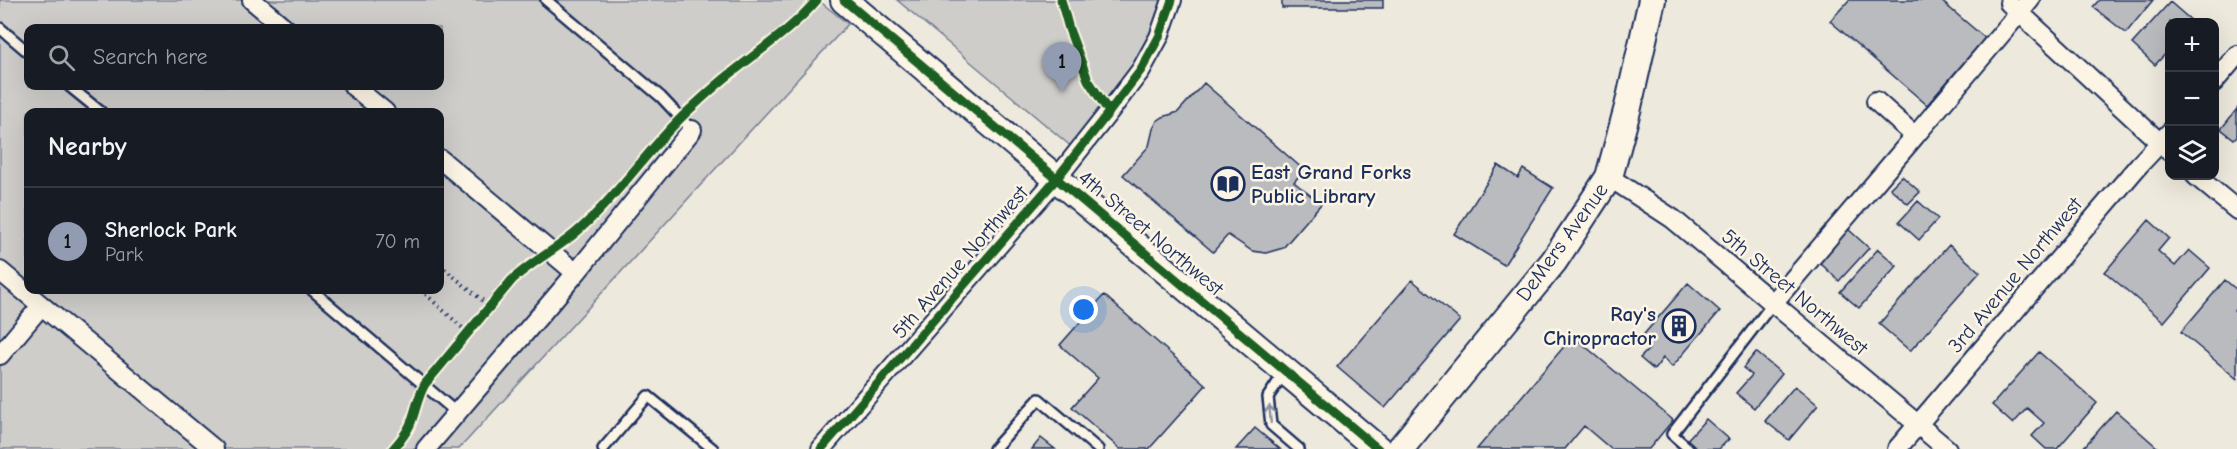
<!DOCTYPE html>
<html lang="en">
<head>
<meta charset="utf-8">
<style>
  body { margin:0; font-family:"Comic Neue",sans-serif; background:#242831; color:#f1f3f6 }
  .controls { position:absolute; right:18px; top:18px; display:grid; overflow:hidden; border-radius:12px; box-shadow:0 6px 24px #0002 }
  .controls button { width:54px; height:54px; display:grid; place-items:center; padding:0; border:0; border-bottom:2px solid #363941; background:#171b24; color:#f1f3f6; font:30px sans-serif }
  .you { position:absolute; left:1084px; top:310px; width:21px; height:21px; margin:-15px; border:4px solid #fff; border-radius:50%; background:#1a73e8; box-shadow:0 0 0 9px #1a73e833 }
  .badge { display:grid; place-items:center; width:39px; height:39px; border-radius:50%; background:#919bb2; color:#111; font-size:20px; font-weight:700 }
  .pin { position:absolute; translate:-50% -50px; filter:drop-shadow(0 2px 3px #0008) }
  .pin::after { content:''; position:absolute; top:32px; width:21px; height:18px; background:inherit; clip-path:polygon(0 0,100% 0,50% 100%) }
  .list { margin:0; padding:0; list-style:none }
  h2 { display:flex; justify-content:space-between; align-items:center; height:78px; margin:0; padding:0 24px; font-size:26px }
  h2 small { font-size:20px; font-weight:400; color:#9ea1a6 }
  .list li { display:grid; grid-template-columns:39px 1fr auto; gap:18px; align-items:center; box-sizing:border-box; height:108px; padding:0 24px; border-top:2px solid #363941 }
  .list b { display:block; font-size:22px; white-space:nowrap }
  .list p { margin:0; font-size:20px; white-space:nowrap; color:#9ea1a6 }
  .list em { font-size:20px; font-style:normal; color:#9ea1a6 }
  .icon { flex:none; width:33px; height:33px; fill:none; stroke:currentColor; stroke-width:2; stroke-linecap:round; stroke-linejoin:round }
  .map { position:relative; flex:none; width:2237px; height:449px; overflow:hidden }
  .search { position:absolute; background:#171b24; box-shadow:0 6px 24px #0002; left:24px; top:24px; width:420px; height:66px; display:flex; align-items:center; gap:15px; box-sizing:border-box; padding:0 21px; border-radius:12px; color:#9ea1a6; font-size:22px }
  .panel { position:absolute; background:#171b24; box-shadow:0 6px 24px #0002; left:24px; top:108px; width:420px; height:186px; border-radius:12px }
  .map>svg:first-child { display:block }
  .green { fill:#cfcdca; stroke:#757e94; stroke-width:1.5; fill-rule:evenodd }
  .building { fill:#babbbe; stroke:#1b2f5e; stroke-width:1.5 }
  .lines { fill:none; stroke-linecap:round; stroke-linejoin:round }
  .lane-casing { stroke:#1b2f5e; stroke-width:14 }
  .street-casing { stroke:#1b2f5e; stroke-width:22 }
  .secondary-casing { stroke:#1b2f5e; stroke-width:30 }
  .path { stroke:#1b2f5e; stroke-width:4; stroke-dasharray:1.5 4.5; stroke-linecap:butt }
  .lane { stroke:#fcf5e5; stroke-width:9 }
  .street { stroke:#fcf5e5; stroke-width:18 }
  .secondary { stroke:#fcf5e5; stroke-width:26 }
  .cycleway-casing { stroke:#fcf5e5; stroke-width:13 }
  .cycleway { stroke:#1b5e20; stroke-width:9 }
  .oneway { stroke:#8c92a2 }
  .labels { text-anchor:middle; stroke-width:5; stroke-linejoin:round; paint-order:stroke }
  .poi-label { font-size:21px; font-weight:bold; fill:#1b2f5e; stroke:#fcf5e5; text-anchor:start }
  .street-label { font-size:21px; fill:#1b2f5e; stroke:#fcf5e5 }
</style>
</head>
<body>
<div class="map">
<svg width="2237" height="449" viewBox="0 0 2237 449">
  <rect width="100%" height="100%" fill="#eee9dd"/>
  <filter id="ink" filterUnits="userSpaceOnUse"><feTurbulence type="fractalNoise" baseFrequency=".0167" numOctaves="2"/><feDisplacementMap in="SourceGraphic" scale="12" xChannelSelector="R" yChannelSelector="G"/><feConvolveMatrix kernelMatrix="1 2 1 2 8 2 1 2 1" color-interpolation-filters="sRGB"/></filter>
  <g filter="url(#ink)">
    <path class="green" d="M0 0H818L848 24 459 449H0ZM28 28H440V86H28ZM28 112H440V290H28Z
      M897 0H1172L1159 37 1073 148Z"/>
    <path class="building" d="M1282 0H1383V8H1282Z
      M1849 0H1940L1985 38 1927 105 1830 21Z
      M2099 0H2153L2126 33 2093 7Z
      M2170 2 2193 22H2170V49L2155 65 2132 44Z
      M1204 83 1304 170 1294 182 1321 204 1283 248 1266 253 1252 251 1228 235 1213 252 1123 175 1149 146 1153 129 1157 121 1163 117 1178 112Z
      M2237 109V136L2234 139 2221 129Z
      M1498 165 1518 178 1523 169 1553 188 1504 265 1454 234Z
      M1902 176 1920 192 1908 204 1890 188Z
      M1918 201 1938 219 1919 240 1899 222Z
      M2149 220 2169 238 2158 251 2175 266 2189 250 2210 268 2164 322 2105 272Z
      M1848 229 1869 248 1839 281 1818 261Z
      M1949 245 1980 272 1910 351 1879 324Z
      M1878 249 1897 266 1859 308 1840 292Z
      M1412 280 1460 320 1385 408 1337 367Z
      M2225 280 2237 290V307L2234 311 2237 314V379L2181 332Z
      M1688 283 1720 311 1672 367 1663 358 1654 370 1640 358 1649 349 1639 340Z
      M1104 295 1206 385 1149 449H1120L1072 407 1098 378 1060 345Z
      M1573 336 1673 420 1649 449H1611L1584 426 1565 449H1477Z
      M1756 352 1782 374 1754 408 1736 393 1752 375 1743 368Z
      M2039 352 2097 403 2057 449H2046L2032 436 2044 423 2027 408 2013 424 1992 405Z
      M1795 386 1818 405 1789 440 1765 421Z
      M2116 411 2159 449H2082Z
      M1706 419 1729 439 1719 449H1693L1685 442Z
      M1255 428 1280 449H1236Z
      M1041 438 1055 449H1032Z"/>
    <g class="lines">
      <g class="lane-casing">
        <path id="lane" d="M546 0 661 97 692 130
          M0 28 28 52
          M69 86 101 112
          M312 290 457 413
          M1284 373 1268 397 1271 425 1299 449
          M603 449 648 396 713 449
          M994 449 1039 399 1098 449
          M1689 449 1672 434 1773 303"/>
      </g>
      <g class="street-casing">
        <path id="street" d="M252 0 285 28
          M2009 3 2170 152
          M2214 82 2237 55
          M353 86 385 112
          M1876 101 1915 136 2030 0
          M440 159 576 273
          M2196 176 2237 210
          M1609 177 1673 219 1947 449
          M0 271 214 449
          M1773 303 1915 136
          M0 355 41 306
          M426 449 576 273 692 130
          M821 449 1057 178 1109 112 1141 70 1159 37 1172 0
          M1897 449 2139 165 2170 132"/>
      </g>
      <g class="secondary-casing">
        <path id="secondary" d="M844 0 1378 449
          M1400 449 1554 261 1609 177 1628 107 1652 0"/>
      </g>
      <path class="path" d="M440 265 489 306
        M421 290 467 332"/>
      <use href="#lane" class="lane"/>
      <use href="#street" class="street"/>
      <use href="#secondary" class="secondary"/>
      <g class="cycleway-casing">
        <path id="cycleway" d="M844 0 1378 449
          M1061 0 1069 29 1088 80 1109 112
          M393 449C400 441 406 434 410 425 416 411 417 398 425 384L512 280C533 260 560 248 581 228 620 193 648 149 686 113 701 99 717 84 734 71 763 48 793 28 817 0
          M821 449 1057 178 1109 112 1141 70 1159 37 1172 0"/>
      </g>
      <use href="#cycleway" class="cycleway"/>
    </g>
    <defs><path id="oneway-shaft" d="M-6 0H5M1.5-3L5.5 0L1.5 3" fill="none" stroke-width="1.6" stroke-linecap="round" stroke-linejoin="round" transform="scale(1.5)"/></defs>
    <use class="oneway" href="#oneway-shaft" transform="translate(1270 414) rotate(-95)"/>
  </g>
  <defs>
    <g id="library-ring" transform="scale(1.725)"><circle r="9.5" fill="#fcf5e5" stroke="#1b2f5e" stroke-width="1.5"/><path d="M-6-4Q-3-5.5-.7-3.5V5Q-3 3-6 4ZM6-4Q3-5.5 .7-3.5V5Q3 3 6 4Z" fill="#1b2f5e"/></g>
    <g id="building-ring" transform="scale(1.725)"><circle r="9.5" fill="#fcf5e5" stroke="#1b2f5e" stroke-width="1.5"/><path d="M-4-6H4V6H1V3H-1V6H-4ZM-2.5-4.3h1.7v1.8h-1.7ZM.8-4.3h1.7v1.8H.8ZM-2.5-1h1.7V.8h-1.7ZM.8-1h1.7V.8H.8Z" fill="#1b2f5e"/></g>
  </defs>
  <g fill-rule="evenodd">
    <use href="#library-ring" x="1228" y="184"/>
    <use href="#building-ring" x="1679" y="326"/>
  </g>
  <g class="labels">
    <g class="poi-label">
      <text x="1251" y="179">East Grand Forks<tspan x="1251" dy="24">Public Library</tspan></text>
      <text x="1656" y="321" text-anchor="end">Ray's<tspan x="1656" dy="24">Chiropractor</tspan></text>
    </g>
    <g class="street-label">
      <text transform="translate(1151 233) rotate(40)" y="7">4th Street Northwest</text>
      <text transform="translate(1562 242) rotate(-54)" y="7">DeMers Avenue</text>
      <text transform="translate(960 262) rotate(-49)" y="7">5th Avenue Northwest</text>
      <text transform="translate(2015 275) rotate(-50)" y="7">3rd Avenue Northwest</text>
      <text transform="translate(1795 292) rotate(40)" y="7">5th Street Northwest</text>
    </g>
  </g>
</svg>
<div class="controls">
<button>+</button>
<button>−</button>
<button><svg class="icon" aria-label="layers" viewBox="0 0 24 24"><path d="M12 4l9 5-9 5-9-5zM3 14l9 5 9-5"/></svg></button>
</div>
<div class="you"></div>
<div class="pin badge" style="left:1062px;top:92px">1</div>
<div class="search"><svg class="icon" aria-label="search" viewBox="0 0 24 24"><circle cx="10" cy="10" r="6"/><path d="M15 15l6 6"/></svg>Search here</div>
<section class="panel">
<h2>Nearby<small></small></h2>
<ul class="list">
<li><span class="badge">1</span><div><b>Sherlock Park</b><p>Park</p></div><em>70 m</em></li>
</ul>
</section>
</div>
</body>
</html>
